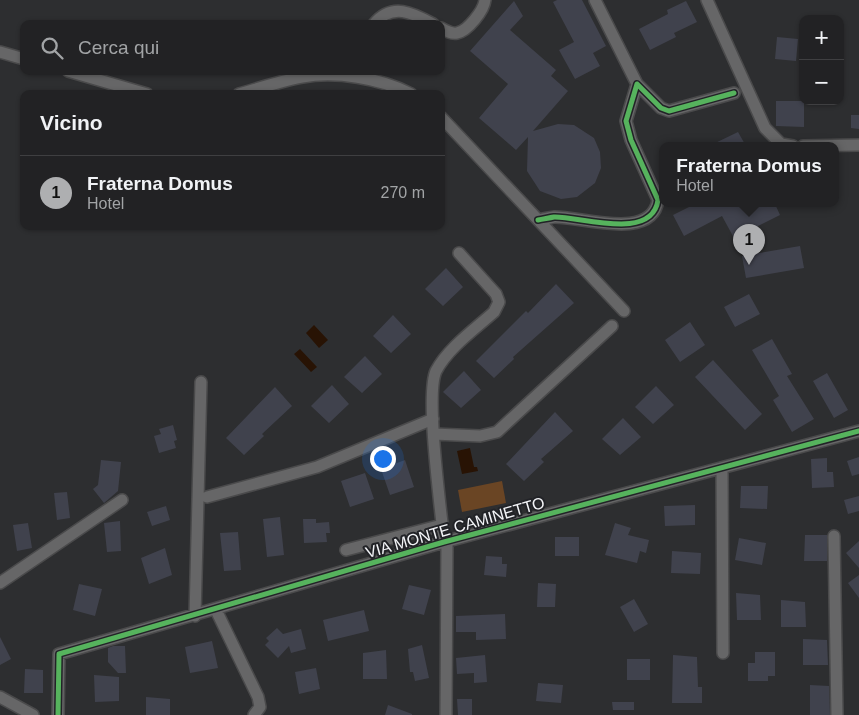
<!DOCTYPE html>
<html lang="it">
<head>
<meta charset="utf-8">
<style>
  body { margin:0; font-family:Helvetica,sans-serif; background:#2e2f31; color:#f1f3f6 }
  .controls { position:absolute; right:15px; top:15px; display:grid; overflow:hidden; border-radius:10px; box-shadow:0 1px 4px #0004 }
  .controls button { width:45px; height:45px; display:grid; place-items:center; padding:0; border:0; border-bottom:1px solid #3f3f41; background:#222224; color:#f1f3f6; font:25px sans-serif }
  .you { position:absolute; left:382px; top:458px; width:18px; height:18px; margin:-12px; border:4px solid #fff; border-radius:50%; background:#1a73e8; box-shadow:0 0 0 8px #1a73e833 }
  .badge { display:grid; place-items:center; width:32px; height:32px; border-radius:50%; background:#aeafb1; color:#111; font-size:16px; font-weight:700 }
  .pin { position:absolute; translate:-50% -41px; filter:drop-shadow(0 1px 2px #0008) }
  .pin::after { content:''; position:absolute; top:26px; width:18px; height:15px; background:inherit; clip-path:polygon(0 0,100% 0,50% 100%) }
  .popup { position:absolute; left:659px; top:142px; width:180px; height:65px; box-sizing:border-box; display:grid; place-content:center; border-radius:10px; background:#222224; filter:drop-shadow(0 1px 4px #0005); font-size:16px; white-space:nowrap; color:#a2a4a6 }
  .popup b { font-size:19px; color:#f1f3f6 }
  .popup::after { content:''; position:absolute; left:50%; top:100%; margin-left:-10px; border:10px solid transparent; border-top-color:#222224 }
  .list { margin:0; padding:0; list-style:none }
  h2 { display:flex; justify-content:space-between; align-items:center; height:65px; margin:0; padding:0 20px; font-size:21px }
  h2 small { font-size:16px; font-weight:400; color:#a2a4a6 }
  .list li { display:grid; grid-template-columns:32px 1fr auto; gap:15px; align-items:center; box-sizing:border-box; height:75px; padding:0 20px; border-top:1px solid #3f3f41 }
  .list b { display:block; font-size:19px; white-space:nowrap }
  .list p { margin:0; font-size:16px; white-space:nowrap; color:#a2a4a6 }
  .list em { font-size:16px; font-style:normal; color:#a2a4a6 }
  .icon { flex:none; width:28px; height:28px; fill:none; stroke:currentColor; stroke-width:2; stroke-linecap:round; stroke-linejoin:round }
  .map { position:relative; flex:none; width:859px; height:715px; overflow:hidden }
  .search { position:absolute; background:#222224; box-shadow:0 1px 4px #0004; left:20px; top:20px; width:425px; height:55px; display:flex; align-items:center; gap:12px; box-sizing:border-box; padding:0 18px; border-radius:10px; color:#a2a4a6; font-size:19px }
  .panel { position:absolute; background:#222224; box-shadow:0 1px 4px #0004; left:20px; top:90px; width:425px; height:140px; border-radius:10px }
  .map>svg:first-child { display:block }
  .green { fill:#6a4524 }
  .water { fill:#281304 }
  .building { fill:#40424d }
  .lines { fill:none; stroke-linecap:round; stroke-linejoin:round }
  .minor-casing { stroke:#4a4a4b; stroke-width:14 }
  .minor { stroke:#666667; stroke-width:11 }
  .cycleway-casing { stroke:#222327; stroke-width:8 }
  .cycleway { stroke:#56b35d; stroke-width:5 }
  .labels { text-anchor:middle; stroke-width:4; stroke-linejoin:round; paint-order:stroke }
  .street-label { font-size:16px; fill:#f3f4f7; stroke:#222327 }
</style>
</head>
<body>
<div class="map">
<svg width="859" height="715" viewBox="0 0 859 715">
  <rect width="100%" height="100%" fill="#2d2e30"/>
  <path class="green" d="M502 481 506 503 462 512 458 490Z"/>
  <path class="water" d="M314 325 328 340 319 348 306 333Z
    M300 349 317 367 311 372 294 354Z
    M470 448 474 467H477L478 471 462 474 457 451Z"/>
  <path class="building" d="M557 0H582L606 46 593 53 600 66 575 79 559 50 574 42 553 2Z
    M514 1 523 16 510 30 556 70 551 76 568 91 533 131 558 124 574 125 594 138 600 152 601 168 595 183 577 197 561 199 540 191 527 171 528 137 516 150 479 118 508 84 470 51Z
    M686 1 697 22 674 33 676 37 650 50 639 29 668 14 667 10Z
    M777 37 798 39 796 61 775 59Z
    M776 101H804V127L776 126Z
    M851 115H859V129L851 128Z
    M738 132 746 146H709Z
    M695 204H775L780 215 734 238 722 216 684 236 673 215Z
    M800 246 804 268 746 278 742 256Z
    M446 268 463 287 443 306 425 289Z
    M556 284 574 303 513 357 514 359 494 378 476 361 526 311 528 313Z
    M749 294 760 314 735 327 724 307Z
    M393 315 411 334 391 353 373 336Z
    M690 322 705 345 680 362 665 340Z
    M772 339 792 374 787 376 814 419 792 432 773 400 779 396 752 350Z
    M365 356 382 374 362 393 344 377Z
    M713 360 762 414 745 430 695 377Z
    M464 371 481 390 461 408 443 392Z
    M827 373 848 410 834 418 813 381Z
    M332 385 349 404 329 423 311 406Z
    M656 386 674 405 653 424 635 407Z
    M275 387 292 406 262 434 264 436 244 455 226 438Z
    M555 412 573 431 541 459 544 462 524 481 506 464Z
    M623 418 641 437 620 455 602 439Z
    M173 425 177 440 174 441 176 448 159 453 154 436 161 434 159 429Z
    M859 457V474L852 476 847 461Z
    M827 458V472H833L834 487 812 488 811 459Z
    M101 460 121 462 118 491 104 503 93 489 98 485Z
    M405 460 414 487 390 495 381 469Z
    M365 473 374 499 350 507 341 481Z
    M741 486H768L767 509 740 508Z
    M67 492 70 518 57 520 54 493Z
    M859 496V511L848 514 844 500Z
    M695 505V525L665 526 664 506Z
    M166 506 170 520 152 526 147 512Z
    M280 517 284 555 267 557 263 519Z
    M303 519H316V523L329 522 330 533H326L327 542 304 543Z
    M120 521 121 551 107 552 104 523Z
    M28 523 32 548 17 551 13 525Z
    M615 523 631 528 628 535 649 540 646 553 640 551 637 563 605 555Z
    M238 532 241 570 224 571 220 533Z
    M805 535H827V561H804Z
    M555 537H579V556H555Z
    M739 538 766 543 762 565 735 560Z
    M859 541V568L846 553Z
    M165 548 172 575 149 584 141 558Z
    M672 551 701 553 700 574 671 573Z
    M486 556 502 557V564H507L506 577 484 575Z
    M859 575V598L848 583Z
    M538 583 556 584 555 607H537Z
    M79 584 102 589 95 616 73 610Z
    M409 585 431 590 424 615 402 609Z
    M736 593 760 595 761 620H737Z
    M634 599 648 624 634 632 620 607Z
    M781 600 805 602 806 627H781Z
    M364 610 369 631 328 641 323 620Z
    M505 614 506 639 476 640V632H456V616Z
    M277 628 283 634 301 629 306 649 291 653 289 646 278 658 265 645 269 641 266 638Z
    M0 637 11 659 0 665Z
    M803 639 827 640 828 665H803Z
    M212 641 218 668 190 673 185 647Z
    M422 645 429 678 415 681 413 672H410L408 649Z
    M113 646H125L126 673H118L108 662V648Z
    M386 650 387 679H363V653Z
    M755 652H775V676H768V681H748V663H755Z
    M485 655 487 682 474 683V673L457 674 456 658Z
    M673 655 697 657 698 687H702V703H672Z
    M627 659H650V680H627Z
    M316 668 320 689 299 694 295 672Z
    M25 669 43 670V693H24Z
    M94 675 119 677V701L95 702Z
    M538 683 563 685 561 703 536 701Z
    M810 685 829 686 830 715H810Z
    M146 697 170 699V715H146Z
    M457 699H472V715H458Z
    M612 702H634V710H613Z
    M388 705 412 714V715H385Z"/>
  <g class="lines">
    <g class="minor-casing">
      <path id="minor" d="M595 0 637 84
        M707 0 765 128 781 144 793 146
        M374 24C392 2 413 13 433 24
        M441 28C446 31 451 34 457 33 468 31 484 10 485 0
        M0 52 24 59
        M68 71 147 94
        M239 94C260 88 281 81 302 77 336 71 380 78 411 94
        M441 117 624 311
        M803 146 859 145
        M538 220C543 219 549 218 554 217 580 216 652 242 658 200L631 140 626 121 637 84 661 108 669 111 734 93
        M434 434 480 436 497 432 612 326
        M722 468 723 653
        M207 497 317 467 433 419
        M834 536 837 715
        M444 542C441 510 425 395 436 371 448 348 475 329 494 312L499 302 496 294 459 253
        M346 550 442 525
        M0 583 122 500
        M216 610 258 697 260 707 254 715
        M195 616 201 382
        M0 697 33 715
        M58 715 59 654 444 542 859 431
        M446 715 447 541"/>
    </g>
    <use href="#minor" class="minor"/>
    <g class="cycleway-casing">
      <path id="cycleway" d="M538 220C543 219 549 218 554 217 580 216 652 242 658 200L631 140 626 121 637 84 661 108 669 111 734 93
        M58 715 59 654 444 542 859 431"/>
    </g>
    <use href="#cycleway" class="cycleway"/>
  </g>
  <g class="labels">
    <g class="street-label">
      <text transform="translate(455 527) rotate(-16)" y="6">VIA MONTE CAMINETTO</text>
    </g>
  </g>
</svg>
<div class="controls">
<button>+</button>
<button>−</button>
</div>
<div class="you"></div>
<div class="pin badge" style="left:749px;top:265px">1</div>
<div class="popup"><b>Fraterna Domus</b>Hotel</div>
<div class="search"><svg class="icon" aria-label="search" viewBox="0 0 24 24"><circle cx="10" cy="10" r="6"/><path d="M15 15l6 6"/></svg>Cerca qui</div>
<section class="panel">
<h2>Vicino<small></small></h2>
<ul class="list">
<li><span class="badge">1</span><div><b>Fraterna Domus</b><p>Hotel</p></div><em>270 m</em></li>
</ul>
</section>
</div>
</body>
</html>
